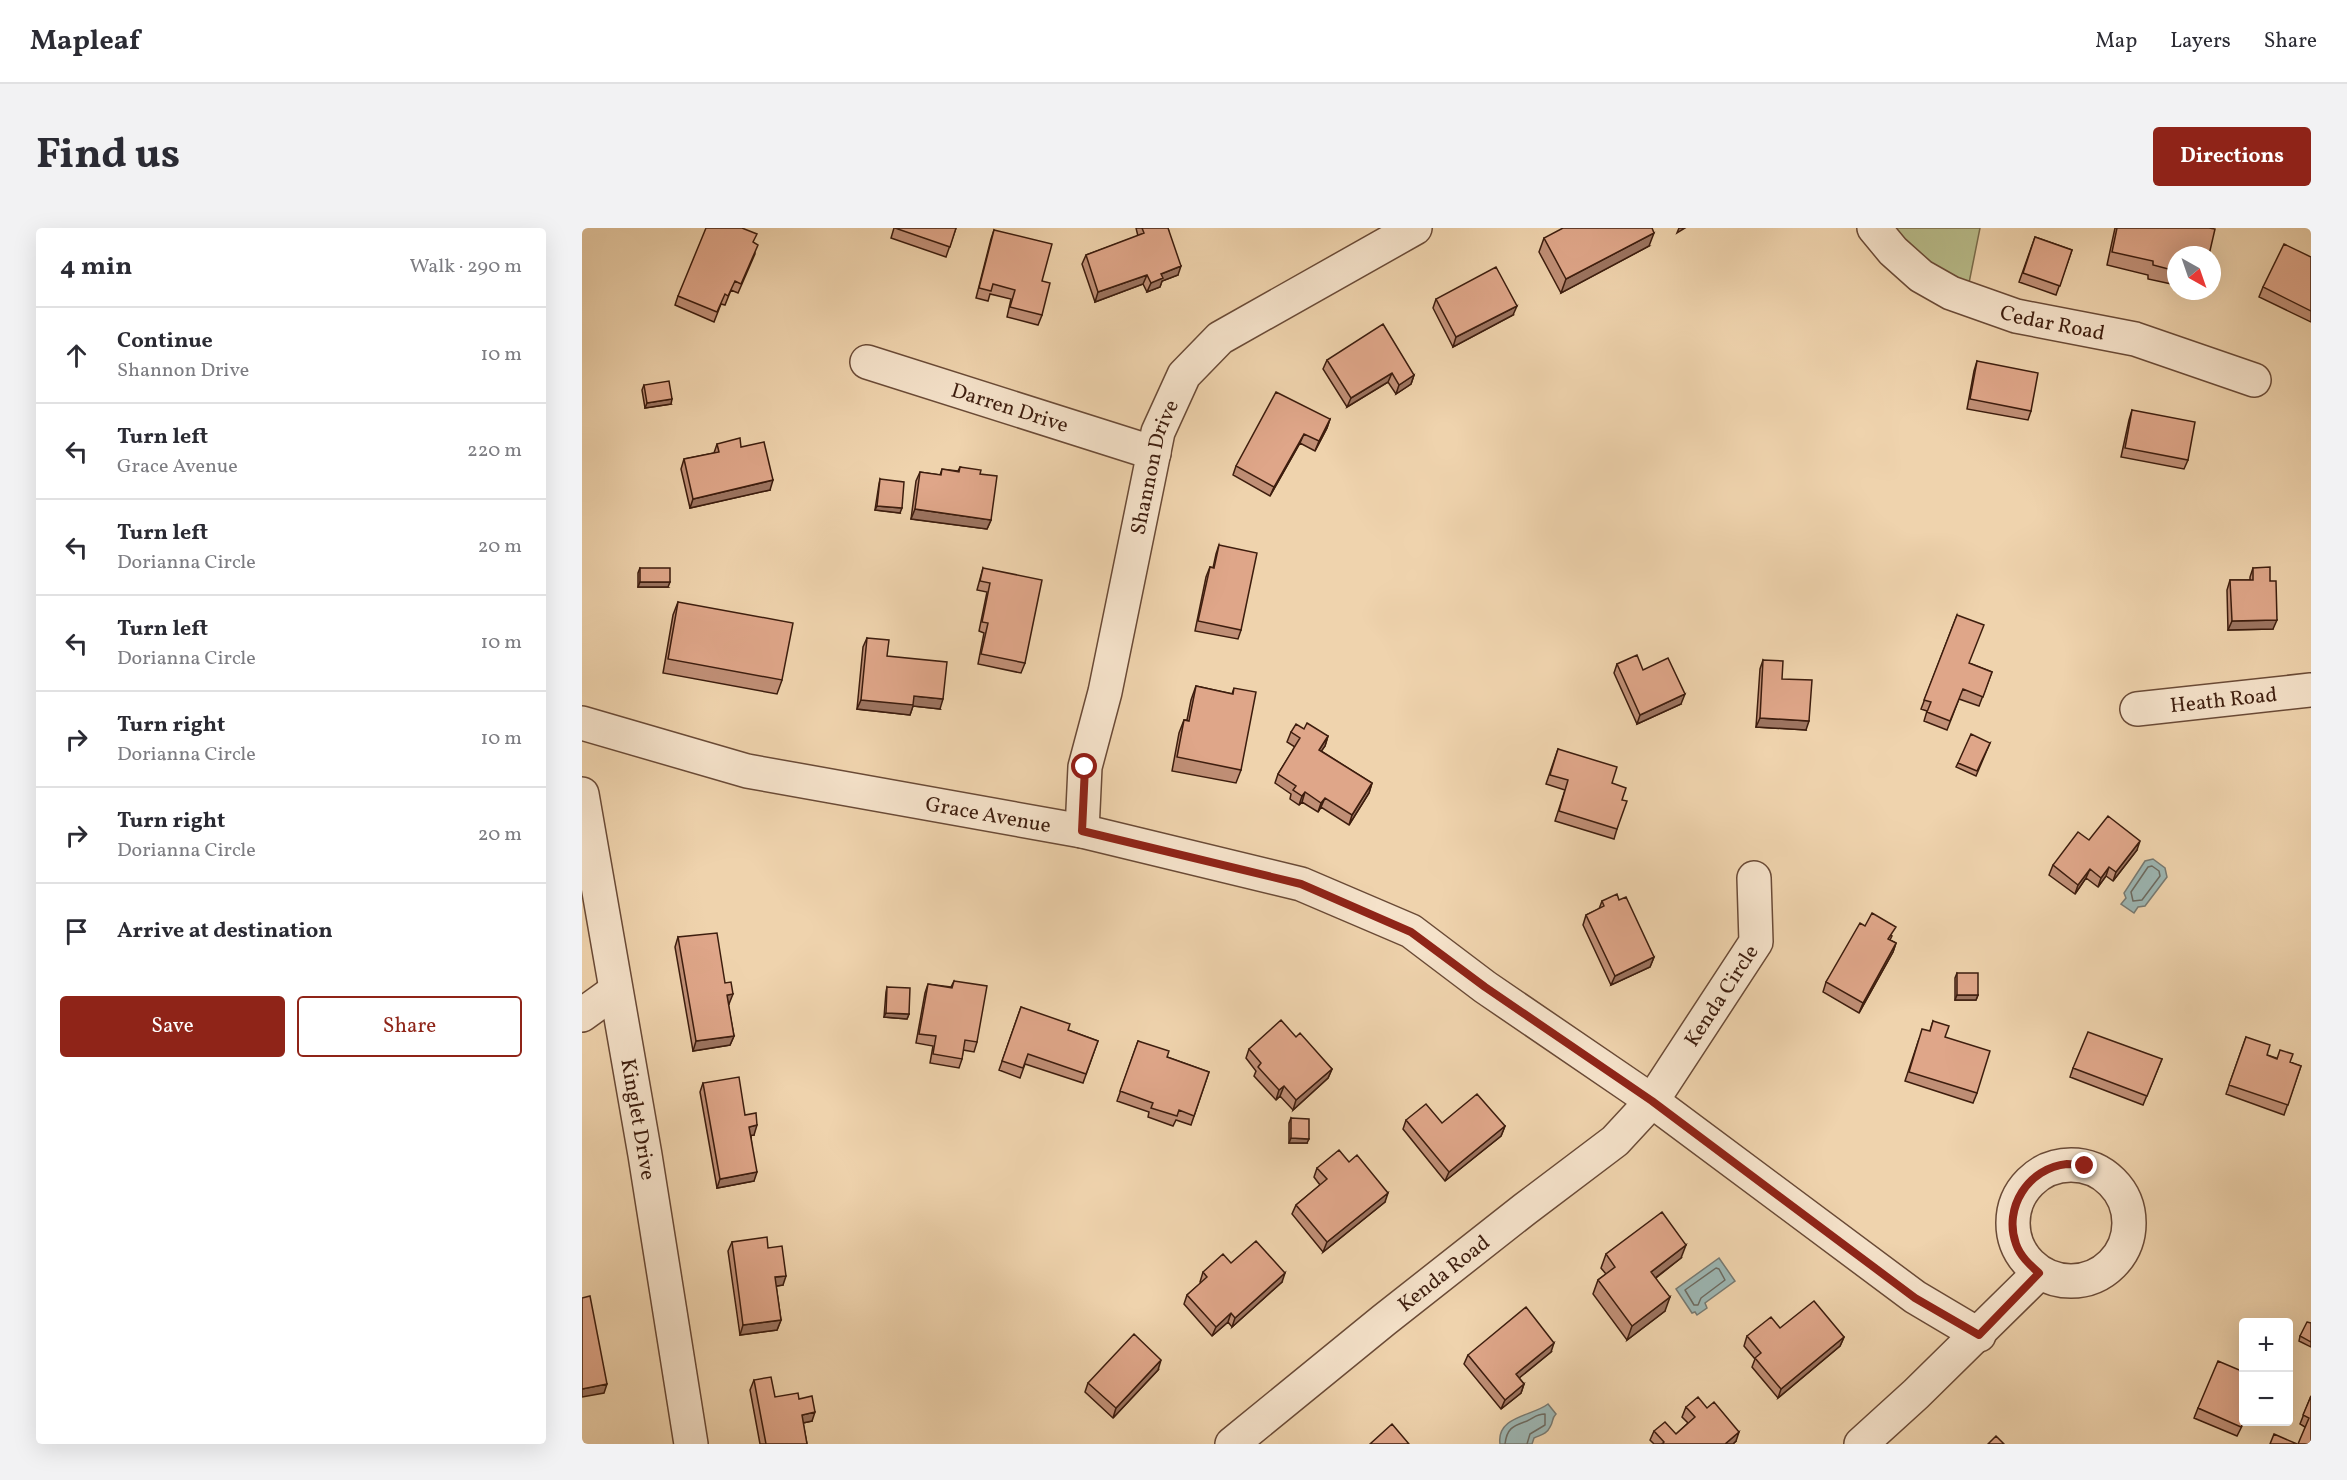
<!DOCTYPE html>
<html lang="en">
<head>
<meta charset="utf-8">
<style>
  body { margin:0; font-family:Vollkorn,serif; background:#f2f2f3; color:#2b2b33 }
  .controls { position:absolute; right:18px; bottom:18px; display:grid; overflow:hidden; border-radius:6px; box-shadow:0 6px 24px #0002 }
  .controls button { width:54px; height:54px; display:grid; place-items:center; padding:0; border:0; border-bottom:2px solid #e1e1e2; background:#fff; color:#2b2b33; font:30px sans-serif }
  .compass { position:absolute; left:1585px; top:18px; width:54px; height:54px; border-radius:50%; background:#fff; box-shadow:0 6px 24px #0002; rotate:140deg }
  .stop { position:absolute; width:18px; height:18px; margin:-14px; border:4px solid #8f2418; border-radius:50%; background:#fff }
  .stop.end { background:#8f2418; border-color:#fff; box-shadow:0 2px 6px #0008 }
  .list { margin:0; padding:0; list-style:none }
  h2 { display:flex; justify-content:space-between; align-items:center; height:78px; margin:0; padding:0 24px; font-size:26px }
  h2 small { font-size:20px; font-weight:400; color:#7c7c81 }
  .list li { display:grid; grid-template-columns:39px 1fr auto; gap:18px; align-items:center; box-sizing:border-box; height:96px; padding:0 24px; border-top:2px solid #e1e1e2 }
  .list b { display:block; font-size:22px; white-space:nowrap }
  .list p { margin:0; font-size:20px; white-space:nowrap; color:#7c7c81 }
  .list em { font-size:20px; font-style:normal; color:#7c7c81 }
  .actions { display:flex; gap:12px; padding:18px 24px }
  .actions a { flex:1; padding:14px 0; border:2px solid #8f2418; border-radius:6px; text-align:center; font-size:21px; color:#8f2418 }
  .actions .main { background:#8f2418; color:#fff }
  .icon { flex:none; width:33px; height:33px; fill:none; stroke:currentColor; stroke-width:2; stroke-linecap:round; stroke-linejoin:round }
  .map { position:relative; flex:none; width:1729px; height:1216px; overflow:hidden; border-radius:6px }
  header { display:flex; align-items:center; gap:36px; box-sizing:border-box; height:84px; padding:0 30px; background:#fff; border-bottom:2px solid #e1e1e2 }
  header strong { font-size:28px }
  nav { display:flex; gap:33px; margin-inline-start:auto; font-size:21px }
  .intro { display:flex; align-items:center; justify-content:space-between; box-sizing:border-box; height:144px; padding:0 36px }
  h1 { margin:0; font-size:42px }
  .button { padding:15px 27px; border-radius:6px; background:#8f2418; color:#fff; font-size:21px; font-weight:700 }
  main { display:flex; gap:36px; padding:0 36px }
  aside { flex:1; background:#fff; border-radius:6px; box-shadow:0 6px 24px #0002 }
  .map>svg:first-child { display:block }
  .green { fill:#b8bc8a; stroke:#7a6c4c; stroke-width:1.5 }
  .water { fill:#9cb6b3; stroke:#767971; stroke-width:1.5 }
  .lines { fill:none; stroke-linecap:round; stroke-linejoin:round }
  .shore { stroke:#6c6a60; stroke-width:1.5 }
  .minor-casing { stroke:#6a4a36; stroke-width:36 }
  .minor { stroke:#f5e2ca; stroke-width:33 }
  .wall { fill:#c08f76; stroke:#3d1d0e; stroke-width:1.5 }
  .shaded-wall { fill:#9c7460; stroke:#3d1d0e; stroke-width:1.5 }
  .building { fill:#dfa689; stroke:#3d1d0e; stroke-width:1.5 }
  .route { stroke:#8f2418; stroke-width:8 }
  .labels { text-anchor:middle; stroke-width:4.5; stroke-linejoin:round; paint-order:stroke }
  .street-label { font-size:21px; fill:#3d1d0e; stroke:#f5e2ca }
</style>
</head>
<body>
<header>
<strong>Mapleaf</strong>
<nav><a>Map</a><a>Layers</a><a>Share</a></nav>
</header>
<div class="intro"><h1>Find us</h1><a class="button">Directions</a></div>
<main>
<aside>
<h2>4 min<small>Walk · 290 m</small></h2>
<ul class="list">
<li><svg class="icon" aria-label="ahead" viewBox="0 0 24 24"><path d="M12 20V5M6 11l6-6 6 6"/></svg><div><b>Continue</b><p>Shannon Drive</p></div><em>10 m</em></li>
<li><svg class="icon" aria-label="left" viewBox="0 0 24 24"><path d="M17 20v-9H6M10 6l-5 5 5 5"/></svg><div><b>Turn left</b><p>Grace Avenue</p></div><em>220 m</em></li>
<li><svg class="icon" aria-label="left" viewBox="0 0 24 24"><path d="M17 20v-9H6M10 6l-5 5 5 5"/></svg><div><b>Turn left</b><p>Dorianna Circle</p></div><em>20 m</em></li>
<li><svg class="icon" aria-label="left" viewBox="0 0 24 24"><path d="M17 20v-9H6M10 6l-5 5 5 5"/></svg><div><b>Turn left</b><p>Dorianna Circle</p></div><em>10 m</em></li>
<li><svg class="icon" aria-label="right" viewBox="0 0 24 24"><path d="M7 20v-9h11M14 6l5 5-5 5"/></svg><div><b>Turn right</b><p>Dorianna Circle</p></div><em>10 m</em></li>
<li><svg class="icon" aria-label="right" viewBox="0 0 24 24"><path d="M7 20v-9h11M14 6l5 5-5 5"/></svg><div><b>Turn right</b><p>Dorianna Circle</p></div><em>20 m</em></li>
<li><svg class="icon" aria-label="arrive" viewBox="0 0 24 24"><path d="M6 21V4h12l-3 4 3 4H6"/></svg><div><b>Arrive at destination</b></div></li>
</ul>
<div class="actions"><a class="main">Save</a><a>Share</a></div>
</aside>
<div class="map">
<svg width="1729" height="1216" viewBox="0 0 1729 1216">
  <rect width="100%" height="100%" fill="#efd3ad"/>
  <filter id="stains"><feTurbulence type="fractalNoise" baseFrequency=".00333" numOctaves="4"/><feColorMatrix values="0 0 0 0 .2 0 0 0 0 .09 0 0 0 0 .02 0 0 0 .5 -.17"/></filter>
  <radialGradient id="worn" r=".72"><stop offset=".6" stop-color="#630" stop-opacity="0"/><stop offset="1" stop-color="#630" stop-opacity=".3"/></radialGradient>
  <path class="green" d="M1311 0H1398L1384 70Z"/>
  <path class="water" d="M1571 631 1583 640 1585 649 1563 678 1556 679 1552 685 1539 676 1544 670 1542 665 1563 633Z
    M1137 1030 1153 1053 1123 1075 1125 1080 1115 1087 1113 1084 1110 1085 1094 1061Z
    M966 1176 974 1186C969 1191 972 1193 968 1199 965 1206 958 1207 952 1210L950 1216H918C914 1188 951 1188 966 1176Z"/>
  <g class="lines">
    <path class="shore" d="M1570 638 1577 643 1578 648 1560 672 1551 673 1549 664 1566 639Z
      M1134 1040 1137 1041 1143 1052 1119 1070 1116 1077H1112L1103 1062Z
      M923 1216C925 1199 932 1198 945 1193 952 1190 954 1186 963 1186V1197L948 1206 945 1216"/>
    <g class="minor-casing">
      <g id="minor">
        <path id="s1" d="M1292 0 1311 23 1339 48 1369 65 1434 88 1553 111 1672 152"/>
        <path id="s2" d="M285 134 572 225"/>
        <path id="s3" d="M1555 481 1729 462"/>
        <path id="s4" d="M0 495 165 543 500 603 719 656 829 703 903 759 1070 873 1333 1069 1397 1107"/>
        <path id="s5" d="M0 566 63 927 109 1216"/>
        <path id="s6" d="M500 603 503 539 523 464 576 204 602 147 638 110 833 0"/>
        <path d="M0 787 33 763"/>
        <circle cx="1489" cy="995" r="58"/>
        <path id="s7" d="M650 1216 802 1092 943 981 1033 913 1070 873 1174 714 1172 650"/>
        <path d="M1279 1216 1334 1166 1457 1045"/>
      </g>
    </g>
    <use href="#minor" class="minor"/>
  </g>
  <path class="wall" d="M312 0H374L364 29 309 10Z
    M554 0H586L596 47 580 53 578 59 565 64 561 56 513 74 500 36 504 27 556 8Z
    M1533 0H1627L1594 27V57L1566 51V47L1525 37Z
    M412 2 460 53V87L456 97 425 89 429 71 408 66 406 73 394 70 409 11Z
    M1453 9 1490 22 1474 67 1437 54Z
    M962 10 1067 18 979 65 957 24Z
    M172 15 173 26 156 65 149 62 143 77 139 76 132 94 93 77 96 68Z
    M1729 29V94L1677 69 1681 59Z
    M854 71 931 87 871 119 851 80Z
    M745 132 832 147 829 156 814 166 806 154 765 179 741 141Z
    M1395 133 1449 183 1446 192 1385 181 1392 143Z
    M62 157 89 176 63 180 60 162Z
    M1550 182 1606 232 1602 241 1539 229 1547 192Z
    M748 191 745 200 733 223 718 215 688 268 651 247 654 238Z
    M135 216 159 219 188 262 108 280 99 241 102 231 132 225Z
    M378 239 398 246 409 292 405 301 329 291 334 253 338 244 358 247 360 241 376 243Z
    M298 251 318 285 293 282 297 256Z
    M637 317 659 402 656 411 613 403 624 349 628 339 631 340 634 326Z
    M58 340 86 359H56V345Z
    M401 340 443 435 439 445 396 436 402 405 397 403 405 364 395 362Z
    M1671 340 1688 353 1691 401 1646 402 1645 362 1648 352H1668V349Z
    M96 374 200 452 195 466 81 445 91 387Z
    M1375 387 1387 435 1410 444 1397 478 1377 471 1365 502 1342 493 1345 483 1339 481Z
    M285 410 305 428 358 481 331 478 328 487 275 481 281 419Z
    M1181 432 1224 502 1174 499 1178 441Z
    M1035 436 1061 442 1099 476 1055 496 1032 445Z
    M614 458 650 466 652 460 659 542 654 555 590 543 597 505 602 492H605L609 472Z
    M722 501 746 508 743 518 739 523 790 555 787 565 767 597 739 579 736 584 720 574 717 577 708 571 709 566 693 555 696 546 713 519 705 514 709 504Z
    M1408 515 1394 548 1374 539 1376 535Z
    M976 521 1030 555 1040 572 1035 601 1032 611 973 593 983 562 964 556Z
    M1507 612 1555 622 1531 653 1524 648 1516 659 1504 650 1493 666 1467 647 1471 637Z
    M1037 672 1072 729 1068 739 1029 757 1001 697 1004 687 1017 681 1020 673Z
    M1283 698 1310 708 1308 712 1314 715 1311 724 1277 785 1241 764 1244 754Z
    M96 709 143 755 147 776H146L152 808 148 817 111 823 93 719Z
    M1375 745 1396 767 1394 772H1373V750Z
    M372 753 395 814 392 824 381 822 380 831 377 840 348 835 351 818 334 815 343 765 346 756 369 759Z
    M305 759 327 786 325 791 302 789 304 764Z
    M439 779 486 802 516 813 501 855 443 836 438 850 417 842Z
    M1351 793 1363 809 1395 865 1391 875 1323 853 1337 811 1348 803Z
    M714 809 750 841 746 850 711 882 698 868 694 872 672 848 674 843 664 830 667 821Z
    M1664 809 1685 827 1719 838 1702 887 1644 866Z
    M556 813 585 829 627 844 609 897 594 892 591 898 566 889 567 884 535 873Z
    M1580 831 1561 877 1488 849 1491 840Z
    M121 855 163 887 172 907H169L172 953 135 960 118 864Z
    M709 890 725 915H707V895Z
    M824 892 860 895 923 898 919 908 863 953 821 901Z
    M735 940 803 974 741 1024 710 986 714 977 738 957 732 949Z
    M150 1014 186 1020 201 1057 194 1058 199 1092 195 1102 158 1107 146 1023Z
    M1024 1026 1099 1030 1074 1050 1083 1083 1045 1112 1011 1066 1016 1052 1024 1046 1019 1040Z
    M649 1035 700 1054 650 1099 646 1094 630 1108 602 1076 605 1067 619 1055 618 1054 621 1044Z
    M1729 1095V1119L1717 1113 1718 1108Z
    M1198 1100 1262 1109 1258 1118 1196 1170 1170 1139 1173 1131 1162 1118 1165 1108Z
    M969 1124 937 1150 942 1156 939 1165 919 1181 882 1136 886 1127Z
    M576 1142 531 1190 503 1164 506 1155Z
    M172 1152 193 1169 217 1171 230 1193 221 1195 225 1216H178L168 1162Z
    M1729 1168V1216L1723 1199 1718 1196Z
    M1104 1179 1154 1213 1151 1216H1072L1068 1212 1072 1203 1094 1206 1106 1195 1100 1189Z
    M1616 1180 1662 1194 1655 1208 1612 1190Z"/>
  <path class="shaded-wall" d="M1097 0H1103L1095 5Z
    M1072 5 1067 18 979 65 984 51Z
    M599 38 596 47 580 53 578 59 565 64 569 55 579 46Z
    M565 47 561 56 513 74 516 64Z
    M935 78 931 87 871 119 874 109Z
    M810 145 806 154 765 179 769 170Z
    M832 147 829 156 814 166 817 157Z
    M90 171 89 176 63 180 65 175Z
    M748 191 745 200 733 223 737 213Z
    M722 206 718 215 688 268 692 259Z
    M191 252 188 262 108 280 111 271Z
    M295 278 320 280 318 285 293 282Z
    M333 281 409 292 405 301 329 291Z
    M58 354H88L86 359H56Z
    M1695 392 1691 401 1646 402 1650 393Z
    M1103 466 1099 476 1055 496 1058 487Z
    M332 468 361 471 358 481 331 478 328 487 275 481 279 472Z
    M1178 490 1227 493 1224 502 1174 499Z
    M746 508 743 518 734 531 737 522Z
    M790 555 787 565 767 597 770 587Z
    M723 564 720 574 717 577 720 568Z
    M743 570 739 579 736 584 739 575Z
    M1558 613 1555 622 1531 653 1534 644Z
    M1527 639 1524 648 1516 659 1519 650Z
    M1508 641 1504 650 1493 666 1496 657Z
    M1314 715 1311 724 1277 785 1281 775Z
    M1072 729 1068 739 1029 757 1033 748Z
    M151 766 147 776H141L145 767Z
    M1375 767H1396L1394 772H1373Z
    M304 785 327 786 325 791 302 789Z
    M152 808 148 817 111 823 114 813Z
    M750 841 746 850 711 882 714 872Z
    M702 858 698 868 694 872 697 862Z
    M175 897 172 907 164 908 167 899Z
    M923 898 919 908 863 953 867 944Z
    M709 910 727 911 725 915H707Z
    M175 944 172 953 135 960 138 951Z
    M806 965 803 974 741 1024 745 1014Z
    M1104 1017 1099 1030 1064 1057 1069 1044Z
    M703 1045 700 1054 650 1099 653 1090Z
    M204 1048 201 1057 189 1059 193 1049Z
    M1088 1069 1083 1083 1045 1112 1050 1098Z
    M649 1085 646 1094 630 1108 634 1099Z
    M199 1092 195 1102 158 1107 161 1097Z
    M1262 1109 1258 1118 1196 1170 1199 1161Z
    M972 1115 969 1124 931 1155 934 1146Z
    M579 1132 576 1142 531 1190 534 1180Z
    M25 1156 22 1165 0 1169V1161Z
    M942 1156 939 1165 919 1181 923 1172Z
    M233 1184 230 1193 216 1196 220 1187Z
    M1157 1204 1154 1213 1151 1216H1143Z"/>
  <path class="building" d="M124 0H160L175 6 171 14 176 17 159 56 153 53 146 68 143 66 135 84 96 68Z
    M313 0H374L368 19Z
    M560 0H586L599 38 579 46 581 50 569 55 565 47 516 64 504 27 562 5Z
    M981 0H1070L1072 5 984 51 962 10Z
    M1535 0H1627L1633 1 1627 27H1594V43L1571 37V33L1530 24Z
    M412 2 470 16 460 53 468 55 460 87 428 79 433 62 411 56 409 63 397 60Z
    M1453 9 1490 22 1478 58 1441 45Z
    M1702 16 1729 29V83L1681 59Z
    M914 39 935 78 874 109 854 71Z
    M801 96 832 147 817 157 810 145 769 170 745 132Z
    M1395 133 1456 145 1449 183 1388 171Z
    M87 153 90 171 65 175 62 157Z
    M694 164 748 191 737 213 722 206 692 259 654 238Z
    M1550 182 1613 194 1606 232 1543 220Z
    M158 210 159 219 182 214 191 252 111 271 102 231 137 224 135 216Z
    M378 239 399 242 398 246 415 248 409 292 333 281 338 244 359 247 360 241 377 244Z
    M298 251 322 254 320 280 295 278Z
    M637 317 675 325 659 402 616 393 628 339 632 340Z
    M1688 339V353H1694L1695 392 1650 393 1648 352H1671V340Z
    M58 340H88V354H58Z
    M401 340 460 352 443 435 399 426 406 395 400 394 408 355 398 353Z
    M96 374 211 395 200 452 86 431Z
    M1375 387 1402 397 1387 435 1410 444 1401 469 1381 461 1368 493 1345 484 1349 474 1342 472Z
    M285 410 307 412 305 428 365 434 361 471 332 468 331 477 279 472Z
    M1055 427 1061 442 1086 430 1103 466 1058 487 1035 436Z
    M1181 432 1201 433 1200 451 1230 452 1227 493 1178 490Z
    M614 458 651 466 652 460 674 464 659 542 595 529 602 492 607 493Z
    M725 495 746 508 737 522 790 555 770 587 743 570 739 575 723 564 720 568 711 562 714 558 696 546 718 510 709 504 714 496 722 501Z
    M1389 506 1408 515 1395 543 1376 535Z
    M976 521 1035 539 1030 555 1044 560 1040 572 1045 573 1035 601 977 583 986 552 968 547Z
    M1526 588 1558 613 1534 644 1527 639 1519 650 1508 641 1496 657 1471 637 1496 604 1507 612Z
    M1035 666 1037 672 1044 669 1072 729 1033 748 1004 687 1022 678 1020 673Z
    M1290 685 1314 699 1306 711 1314 715 1281 775 1244 754 1278 695 1283 698Z
    M135 705 143 755 149 754 151 766 145 767 152 808 114 813 96 709Z
    M1375 745H1396V767H1375Z
    M372 753 405 758 395 814 383 812 380 831 351 826 354 808 337 806 346 756 370 760Z
    M305 759 328 760 327 786 304 785Z
    M439 779 488 796 486 802 516 813 504 846 446 826 441 840 420 833Z
    M699 792 714 809 718 805 750 841 714 872 702 858 697 862 676 839 679 835 667 821Z
    M1351 793 1367 798 1363 809 1408 823 1395 865 1327 844 1340 801 1348 803Z
    M1506 804 1580 831 1565 868 1491 840Z
    M1664 809 1688 817 1685 827 1695 831 1698 822 1711 826 1708 834 1719 838 1706 877 1647 857Z
    M556 813 587 823 585 829 627 844 612 888 597 882 595 888 569 880 571 875 538 863Z
    M157 849 163 887 174 885 175 897 167 899 175 944 138 951 121 855Z
    M895 866 923 898 867 944 824 892 844 876 860 895Z
    M709 890 727 891V911L709 910Z
    M757 922 767 934 775 927 806 965 745 1014 714 977 745 951 735 940Z
    M1080 984 1104 1017 1069 1044 1088 1069 1050 1098 1016 1052 1033 1039 1024 1026Z
    M185 1009 186 1020 200 1018 204 1048 193 1049 199 1092 161 1097 150 1014Z
    M674 1013 703 1045 653 1090 649 1085 634 1099 605 1067 625 1049 621 1044 641 1026 649 1035Z
    M8 1068 25 1156 0 1161V1070Z
    M1232 1073 1262 1109 1199 1161 1173 1130 1179 1125 1165 1108 1189 1089 1198 1100Z
    M944 1079 972 1115 934 1146 942 1156 923 1172 886 1127Z
    M1725 1094 1729 1095V1114L1718 1108Z
    M552 1106 579 1132 534 1180 506 1155Z
    M1636 1133 1662 1144V1193L1659 1199 1616 1180Z
    M189 1149 193 1169 216 1165 217 1171 230 1168 233 1184 220 1187 225 1216H184L172 1152Z
    M1729 1168V1216H1716L1727 1190 1721 1187Z
    M1116 1169 1125 1180 1132 1174 1157 1204 1143 1216H1080L1082 1214 1072 1203 1083 1194 1094 1206 1113 1189 1104 1179Z
    M810 1196 827 1216H788Z
    M1692 1206 1715 1216H1688Z
    M1414 1208 1422 1216H1406Z"/>
  <g class="lines">
    <path class="route" d="M503 539 500 603 719 656 829 704 903 759 1070 873 1333 1070 1397 1107 1457 1045C1448 1037 1438 1028 1434 1016 1421 980 1446 940 1485 936 1491 936 1497 937 1503 938"/>
  </g>
  <g class="labels">
    <g class="street-label">
      <text dy="7" stroke="none"><textPath href="#s1" startOffset="208">Cedar Road</textPath></text>
      <text dy="7" stroke="none"><textPath href="#s2" startOffset="150">Darren Drive</textPath></text>
      <text dy="7" stroke="none"><textPath href="#s6" startOffset="372">Shannon Drive</textPath></text>
      <text dy="7" stroke="none"><textPath href="#s3" startOffset="87">Heath Road</textPath></text>
      <text dy="7" stroke="none"><textPath href="#s4" startOffset="417">Grace Avenue</textPath></text>
      <text dy="7" stroke="none"><textPath href="#s7" startOffset="669">Kenda Circle</textPath></text>
      <text dy="7" stroke="none"><textPath href="#s5" startOffset="330">Kinglet Drive</textPath></text>
      <text dy="7" stroke="none"><textPath href="#s7" startOffset="272">Kenda Road</textPath></text>
    </g>
  </g>
  <rect width="100%" height="100%" filter="url(#stains)"/>
  <rect width="100%" height="100%" fill="url(#worn)"/>
</svg>
<div class="controls">
<button>+</button>
<button>−</button>
</div>
<svg class="compass" viewBox="-18 -18 36 36"><path d="M0-13l5 13h-10z" fill="#e53935"/><path d="M0 13l5-13h-10z" fill="#7c7c81"/></svg>
<div class="stop" style="left:503px;top:539px"></div>
<div class="stop end" style="left:1503px;top:938px"></div>
</div>
</main>
</body>
</html>
